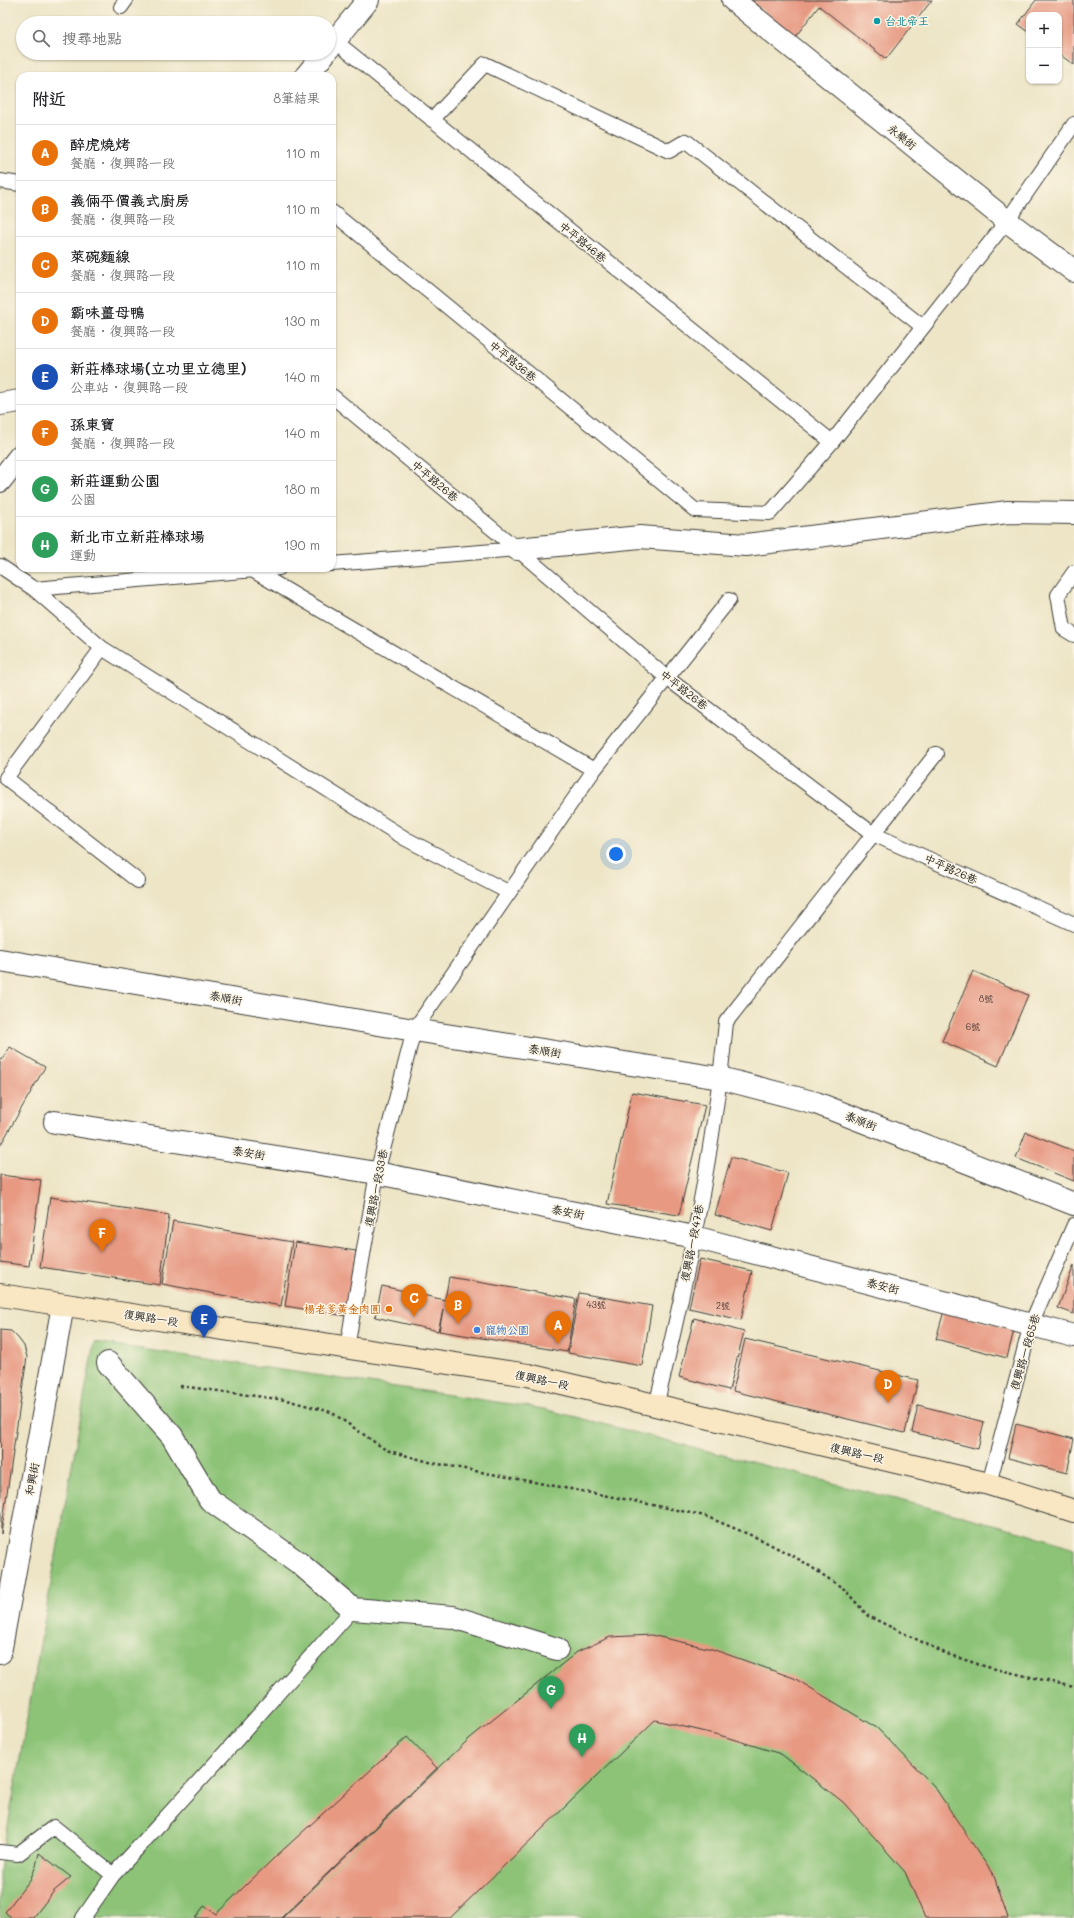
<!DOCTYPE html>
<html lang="zh-TW">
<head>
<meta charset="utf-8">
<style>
  body { margin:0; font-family:Mali,"LXGW WenKai TC",sans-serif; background:#f6f6f6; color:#202124 }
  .controls { position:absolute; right:12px; top:12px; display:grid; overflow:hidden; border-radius:8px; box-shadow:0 1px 3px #0004 }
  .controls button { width:36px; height:36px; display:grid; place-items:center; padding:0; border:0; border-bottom:1px solid #e0e0e0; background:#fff; color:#202124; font:20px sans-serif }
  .you { position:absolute; left:616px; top:854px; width:14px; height:14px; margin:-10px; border:3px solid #fff; border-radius:50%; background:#1a73e8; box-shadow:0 0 0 6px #1a73e833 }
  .badge { display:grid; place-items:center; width:26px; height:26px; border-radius:50%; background:#db2777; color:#fff; font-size:13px; font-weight:700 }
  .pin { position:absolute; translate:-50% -33px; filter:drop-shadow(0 1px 2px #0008) }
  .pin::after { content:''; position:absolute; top:21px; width:14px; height:12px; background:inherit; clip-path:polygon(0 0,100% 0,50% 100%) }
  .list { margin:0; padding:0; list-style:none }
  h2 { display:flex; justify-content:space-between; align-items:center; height:52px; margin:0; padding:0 16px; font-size:17px }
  h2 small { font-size:13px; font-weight:400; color:#757577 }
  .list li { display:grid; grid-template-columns:26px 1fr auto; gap:12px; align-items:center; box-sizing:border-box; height:56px; padding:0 16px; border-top:1px solid #e0e0e0 }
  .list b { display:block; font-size:15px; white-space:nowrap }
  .list p { margin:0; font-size:13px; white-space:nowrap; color:#757577 }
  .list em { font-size:13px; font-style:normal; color:#757577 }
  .icon { flex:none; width:22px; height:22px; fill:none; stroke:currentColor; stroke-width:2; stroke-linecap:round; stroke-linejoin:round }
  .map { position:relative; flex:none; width:1074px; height:1918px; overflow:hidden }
  .search { position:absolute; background:#fff; box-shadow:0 1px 3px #0004; left:16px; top:16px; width:320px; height:44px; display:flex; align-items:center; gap:10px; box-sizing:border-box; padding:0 14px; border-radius:22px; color:#757577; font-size:15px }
  .panel { position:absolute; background:#fff; box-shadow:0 1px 3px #0004; left:16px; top:72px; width:320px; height:500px; border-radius:12px }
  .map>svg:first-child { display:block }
  .green { fill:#8cc377; stroke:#54704a }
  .building { fill:#e79982 }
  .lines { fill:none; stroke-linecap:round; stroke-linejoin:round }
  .lane-casing { stroke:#3b3a36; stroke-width:16 }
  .street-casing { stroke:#3b3a36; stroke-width:24 }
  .secondary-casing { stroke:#3b3a36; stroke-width:24 }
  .path { stroke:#3b3a36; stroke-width:2.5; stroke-dasharray:3 3; stroke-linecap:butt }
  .lane { stroke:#fff; stroke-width:14 }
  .street { stroke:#fff; stroke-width:22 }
  .secondary { stroke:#f9e7c3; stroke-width:22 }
  .culture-dot { fill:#0f9aa8; stroke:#fcf5e5; stroke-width:1.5 }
  .food-dot { fill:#e8710a; stroke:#fcf5e5; stroke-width:1.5 }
  .shop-dot { fill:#3f7fe0; stroke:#fcf5e5; stroke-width:1.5 }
  .labels { text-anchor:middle; stroke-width:3; stroke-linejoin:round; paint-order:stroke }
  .number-label { font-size:9px; fill:#4f3b36 }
  .culture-label { font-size:11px; fill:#0d838f; stroke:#fcf5e5; text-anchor:start }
  .street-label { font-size:11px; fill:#1c1c1c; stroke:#fcf5e5 }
  .food-label { font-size:11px; fill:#c56008; stroke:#fcf5e5; text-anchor:end }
  .shop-label { font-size:11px; fill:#366cbe; stroke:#fcf5e5; text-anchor:start }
</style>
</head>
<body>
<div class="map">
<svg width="1074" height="1918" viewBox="0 0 1074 1918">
  <rect width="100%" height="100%" fill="#fcf5e5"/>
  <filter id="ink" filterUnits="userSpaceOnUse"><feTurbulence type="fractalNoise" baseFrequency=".025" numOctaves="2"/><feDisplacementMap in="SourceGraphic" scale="8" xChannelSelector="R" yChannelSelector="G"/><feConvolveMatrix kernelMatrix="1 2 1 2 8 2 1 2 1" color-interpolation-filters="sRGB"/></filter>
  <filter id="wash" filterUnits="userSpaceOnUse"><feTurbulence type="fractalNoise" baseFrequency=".012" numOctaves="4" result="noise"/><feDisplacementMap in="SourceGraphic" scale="16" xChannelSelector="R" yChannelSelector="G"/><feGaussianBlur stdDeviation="0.9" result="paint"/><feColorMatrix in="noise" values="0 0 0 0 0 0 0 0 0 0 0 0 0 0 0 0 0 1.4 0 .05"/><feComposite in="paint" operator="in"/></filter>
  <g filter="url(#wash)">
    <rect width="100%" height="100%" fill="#ede5c6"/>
    <path class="green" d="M94 1342 544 1409 1028 1533 1074 1548V1918H0V1870Z"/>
    <g id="blocks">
      <path class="building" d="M749 0H932L886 59 819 6 795 37Z
        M1036 0H1074V65L1059 54V15H1029V32L1018 24Z
        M973 971 1028 995 998 1066 942 1041Z
        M10 1047 45 1067 0 1146V1059L2 1060Z
        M632 1092 705 1105 679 1215 607 1204Z
        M1026 1132 1074 1151V1181L1016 1158Z
        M731 1157 788 1173 772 1231 715 1215Z
        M0 1175 41 1180 29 1266 0 1262Z
        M50 1197 169 1215 160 1285 40 1267Z
        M173 1221 292 1242 281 1306 162 1284Z
        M295 1242 356 1251 346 1316 285 1306Z
        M700 1259 752 1271 741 1320 689 1308Z
        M1074 1265V1314L1058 1308Z
        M449 1277 576 1299 567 1352 439 1331 443 1310 438 1331 375 1317 382 1286 445 1300Z
        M579 1293 652 1306 642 1366 568 1353Z
        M944 1311 1014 1330 1007 1358 936 1339Z
        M694 1318 744 1332 729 1390 679 1377Z
        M0 1330 11 1331 18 1338 24 1346 27 1357 1 1534Z
        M745 1339 918 1380 905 1433 733 1391Z
        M918 1405 984 1422 978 1449 912 1432Z
        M1016 1424 1074 1439 1067 1473 1008 1458Z
        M651 1635 712 1649 794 1678 877 1728 934 1786 994 1876 1008 1918H925L905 1872 843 1802 781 1754 719 1735 655 1720 450 1918H282L469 1739 577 1652 610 1637Z
        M407 1737 437 1768 281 1918H195L204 1906 216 1914 274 1858Z
        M39 1853 71 1877 54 1891 33 1918H12L5 1912 30 1880 36 1866Z"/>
    </g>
  </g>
  <g filter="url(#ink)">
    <use href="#blocks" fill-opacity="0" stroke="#3b3a36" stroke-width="1"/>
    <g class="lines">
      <g class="lane-casing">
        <path id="lane" d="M121 7 126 0
          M335 41 832 442
          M432 120 485 64 669 151 686 141 923 327
          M0 181 20 184
          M332 212 695 510 770 513 832 442 1007 221 1074 124
          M332 396 517 549 667 678 873 834 1074 924
          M332 564 517 549
          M0 566 34 589 102 648 406 839 508 892
          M252 570 594 770
          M1074 572 1058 595 1064 629 1074 635
          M34 589 279 568
          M102 648 6 778 138 881
          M347 1348 377 1173 414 1030 594 770 729 600
          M656 1406C687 1280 714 1151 726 1022L936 754
          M989 1484 1031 1324 1074 1225
          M0 1852 18 1854 54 1827 113 1875
          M83 1918 113 1875 231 1746 353 1609"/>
      </g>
      <g class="street-casing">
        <path id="street" d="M733 0 1007 221 1074 271
          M329 48 368 0
          M306 76 325 53
          M0 404 20 401
          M0 481 20 456
          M517 549 640 537 746 545 1008 512 1074 513
          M0 960 414 1030 720 1078 816 1103 1074 1204
          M55 1122 377 1173 694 1237 1074 1336
          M108 1363 172 1436 210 1500 299 1563 353 1609 453 1617 557 1649
          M0 1653 63 1305"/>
      </g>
      <g class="secondary-casing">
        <path id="secondary" d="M0 1295 528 1375 989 1484 1074 1511"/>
      </g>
      <path class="path" d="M180 1386 286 1400 331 1412 386 1450 433 1463 629 1500 705 1516 760 1539 802 1561 844 1589 868 1616 947 1654 987 1667 1074 1687"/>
      <use href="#lane" class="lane"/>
      <use href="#street" class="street"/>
      <use href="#secondary" class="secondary"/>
    </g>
  </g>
  <circle class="culture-dot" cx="877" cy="21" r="4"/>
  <circle class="food-dot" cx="389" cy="1309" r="4"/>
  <circle class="shop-dot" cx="477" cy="1330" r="4"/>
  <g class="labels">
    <g class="number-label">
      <text x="986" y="1002">8號</text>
      <text x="973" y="1030">6號</text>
      <text x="596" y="1308">43號</text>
      <text x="723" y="1309">2號</text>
    </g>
    <g class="culture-label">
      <text x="885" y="25">台北帝王</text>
    </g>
    <g class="street-label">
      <text transform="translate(902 137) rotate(39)" y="4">永樂街</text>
      <text transform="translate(583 242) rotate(39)" y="4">中平路46巷</text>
      <text transform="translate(513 361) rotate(39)" y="4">中平路36巷</text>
      <text transform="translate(435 481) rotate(40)" y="4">中平路26巷</text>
      <text transform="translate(684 690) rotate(38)" y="4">中平路26巷</text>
      <text transform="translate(951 869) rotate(24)" y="4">中平路26巷</text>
      <text transform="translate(226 998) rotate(10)" y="4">泰順街</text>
      <text transform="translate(545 1051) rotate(9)" y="4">泰順街</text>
      <text transform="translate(861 1121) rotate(21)" y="4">泰順街</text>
      <text transform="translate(249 1153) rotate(9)" y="4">泰安街</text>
      <text transform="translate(376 1188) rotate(-79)" y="4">復興路一段33巷</text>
      <text transform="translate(568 1212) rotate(11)" y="4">泰安街</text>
      <text transform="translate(692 1243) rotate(-79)" y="4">復興路一段47巷</text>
      <text transform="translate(883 1286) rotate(14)" y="4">泰安街</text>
      <text transform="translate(151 1318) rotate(9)" y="4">復興路一段</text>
      <text transform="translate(1025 1352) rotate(-74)" y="4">復興路一段65巷</text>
      <text transform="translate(542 1380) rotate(12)" y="4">復興路一段</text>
      <text transform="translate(857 1453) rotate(13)" y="4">復興路一段</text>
      <text transform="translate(32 1479) rotate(-80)" y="4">和興街</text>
    </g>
    <g class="food-label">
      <text x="381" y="1313">楊老爹黃金肉圓</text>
    </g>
    <g class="shop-label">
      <text x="485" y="1334">寵物公園</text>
    </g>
  </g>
</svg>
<div class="controls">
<button>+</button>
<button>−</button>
</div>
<div class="you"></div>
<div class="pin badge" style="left:558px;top:1344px;background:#e8710a">A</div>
<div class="pin badge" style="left:458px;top:1324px;background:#e8710a">B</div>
<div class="pin badge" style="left:414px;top:1317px;background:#e8710a">C</div>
<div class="pin badge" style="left:888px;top:1403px;background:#e8710a">D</div>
<div class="pin badge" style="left:204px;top:1338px;background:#1a4fb4">E</div>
<div class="pin badge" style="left:102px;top:1252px;background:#e8710a">F</div>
<div class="pin badge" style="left:551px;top:1709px;background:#2e9e5b">G</div>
<div class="pin badge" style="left:582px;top:1757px;background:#2e9e5b">H</div>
<div class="search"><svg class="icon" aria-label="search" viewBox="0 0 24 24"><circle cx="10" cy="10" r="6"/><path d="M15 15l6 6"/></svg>搜尋地點</div>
<section class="panel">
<h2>附近<small>8筆結果</small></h2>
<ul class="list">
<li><span class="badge" style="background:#e8710a">A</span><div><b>醉虎燒烤</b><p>餐廳 · 復興路一段</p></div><em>110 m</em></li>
<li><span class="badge" style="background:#e8710a">B</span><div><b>義倆平價義式廚房</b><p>餐廳 · 復興路一段</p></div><em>110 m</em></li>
<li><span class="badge" style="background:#e8710a">C</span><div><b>萊碗麵線</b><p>餐廳 · 復興路一段</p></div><em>110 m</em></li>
<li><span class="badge" style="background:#e8710a">D</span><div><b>霸味薑母鴨</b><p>餐廳 · 復興路一段</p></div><em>130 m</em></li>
<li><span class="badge" style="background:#1a4fb4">E</span><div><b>新莊棒球場(立功里立德里)</b><p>公車站 · 復興路一段</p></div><em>140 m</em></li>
<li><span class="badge" style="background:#e8710a">F</span><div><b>孫東寶</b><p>餐廳 · 復興路一段</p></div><em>140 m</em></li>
<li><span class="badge" style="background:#2e9e5b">G</span><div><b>新莊運動公園</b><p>公園</p></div><em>180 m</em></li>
<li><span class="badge" style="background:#2e9e5b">H</span><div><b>新北市立新莊棒球場</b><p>運動</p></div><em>190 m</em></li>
</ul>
</section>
</div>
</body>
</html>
